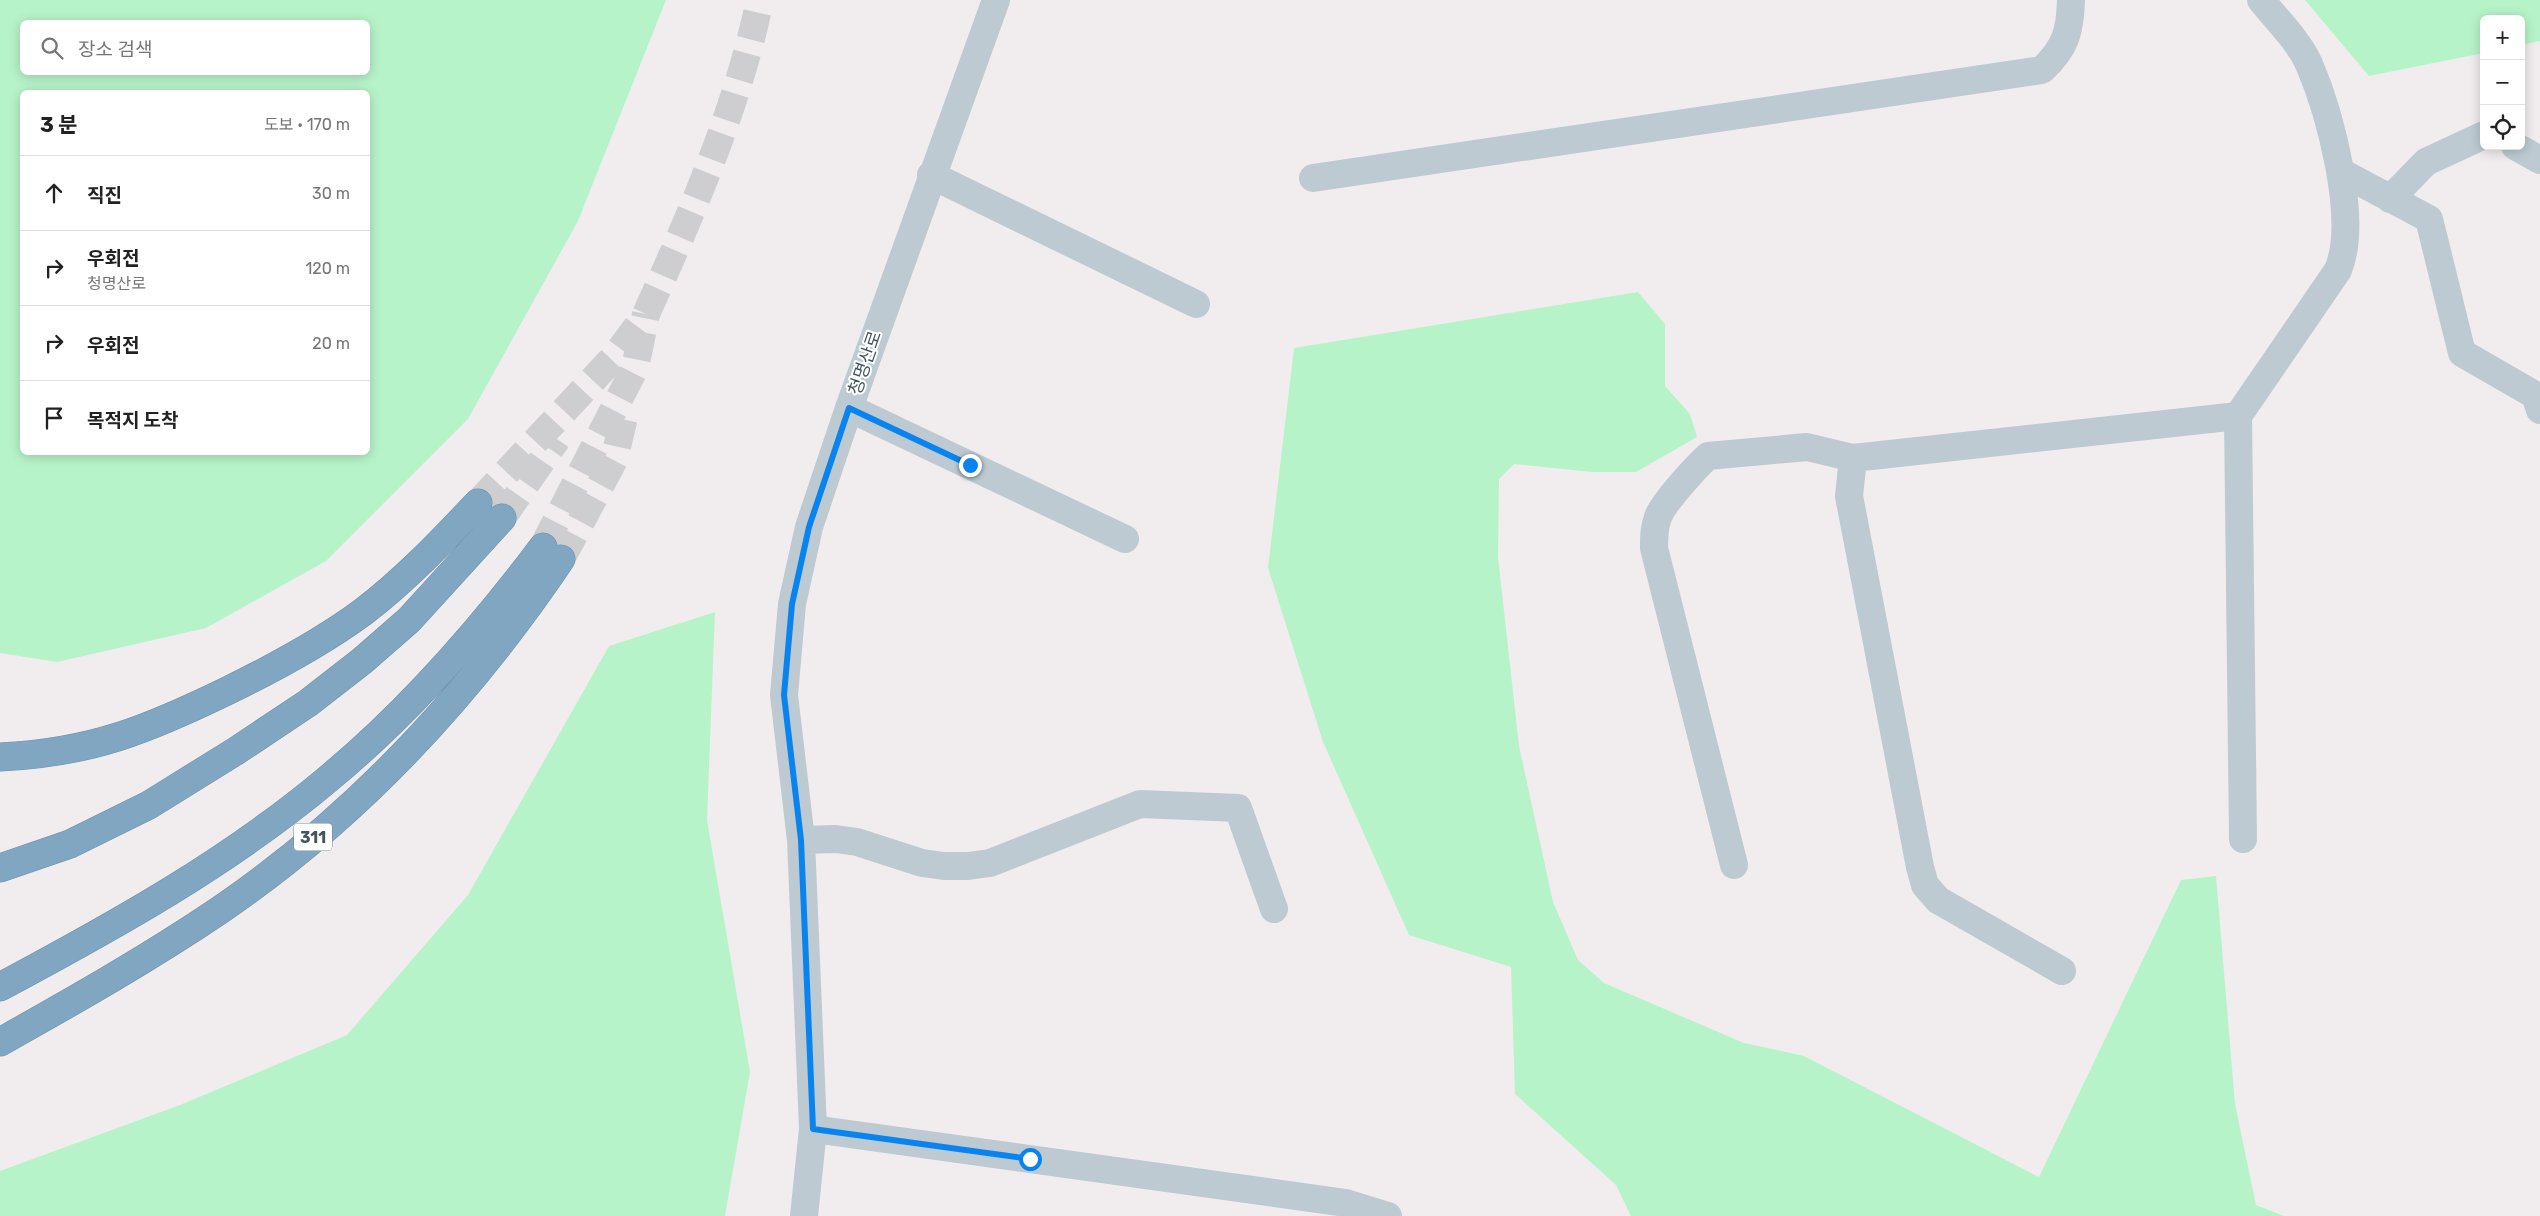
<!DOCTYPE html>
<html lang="ko">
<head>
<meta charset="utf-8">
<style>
  body { margin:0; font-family:Rubik,"Noto Sans KR",sans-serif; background:#f2f2f2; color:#222 }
  .controls { position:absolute; right:15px; top:15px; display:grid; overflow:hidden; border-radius:8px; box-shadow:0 2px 12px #0003 }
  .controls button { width:45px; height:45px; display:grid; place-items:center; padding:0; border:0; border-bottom:1px solid #e0e0e0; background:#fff; color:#222; font:25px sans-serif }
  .stop { position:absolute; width:15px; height:15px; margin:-11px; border:4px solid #0984ef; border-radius:50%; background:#fff }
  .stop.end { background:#0984ef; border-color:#fff; box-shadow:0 1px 5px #0008 }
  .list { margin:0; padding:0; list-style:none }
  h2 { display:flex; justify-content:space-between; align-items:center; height:65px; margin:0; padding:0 20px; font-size:21px }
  h2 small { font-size:16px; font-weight:400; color:#767676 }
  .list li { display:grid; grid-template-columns:32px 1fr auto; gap:15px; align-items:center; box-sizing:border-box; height:75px; padding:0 20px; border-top:1px solid #e0e0e0 }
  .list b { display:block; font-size:19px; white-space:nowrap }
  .list p { margin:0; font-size:16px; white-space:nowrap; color:#767676 }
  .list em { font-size:16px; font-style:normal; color:#767676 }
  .icon { flex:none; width:28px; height:28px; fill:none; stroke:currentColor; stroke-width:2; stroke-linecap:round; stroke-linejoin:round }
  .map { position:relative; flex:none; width:2540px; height:1216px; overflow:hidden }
  .search { position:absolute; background:#fff; box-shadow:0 2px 12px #0003; left:20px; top:20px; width:350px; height:55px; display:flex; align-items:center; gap:12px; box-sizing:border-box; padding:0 18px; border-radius:8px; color:#767676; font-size:19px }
  .panel { position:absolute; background:#fff; box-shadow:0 2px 12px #0003; left:20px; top:90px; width:350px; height:365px; border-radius:8px }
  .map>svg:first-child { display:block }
  .green { fill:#b7f3c9; fill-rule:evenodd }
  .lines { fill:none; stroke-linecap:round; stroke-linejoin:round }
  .major-tunnel { stroke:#ceced1; stroke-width:28; stroke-dasharray:28 14; stroke-linecap:butt }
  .highway-tunnel { stroke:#ceced1; stroke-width:28; stroke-dasharray:28 14; stroke-linecap:butt }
  .highway-casing { stroke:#6c91ad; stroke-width:29 }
  .minor { stroke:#bdcad1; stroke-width:28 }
  .highway { stroke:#81a6c1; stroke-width:28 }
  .route { stroke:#0984ef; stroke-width:6 }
  .labels { text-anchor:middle; stroke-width:4; stroke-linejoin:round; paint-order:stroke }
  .shield { fill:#fff; stroke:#7c878e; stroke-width:1 }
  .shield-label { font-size:16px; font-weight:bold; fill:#44545d }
  .street-label { font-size:18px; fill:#44545d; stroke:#fff }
</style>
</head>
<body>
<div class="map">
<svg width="2540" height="1216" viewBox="0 0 2540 1216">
  <rect width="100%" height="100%" fill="#f1edee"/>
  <path class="green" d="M0 0H666L578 221 468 419 326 561 206 628 57 662 0 653ZM368 22V72H22V22ZM368 92V452H22V92Z
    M2305 0H2540V41L2521 45V19H2484V53L2369 76Z
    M1638 292 1665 324V386L1690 414 1697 437 1636 472H1592L1514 464 1499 479 1498 557 1519 746 1553 902 1578 960 1604 983 1744 1043 1804 1056 2039 1177 2181 880 2216 876 2235 1104 2256 1205 2284 1216H1631L1616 1185 1515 1094 1511 967 1409 935 1323 742 1268 568 1294 348Z
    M715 612 707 820 750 1072 725 1216H0V1171L180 1105 347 1035 468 895 609 646Z"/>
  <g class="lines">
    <path class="major-tunnel" d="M646 314C692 213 737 109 760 0"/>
    <path class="highway-tunnel" d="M478 503 616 355 642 320
      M502 518 557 439
      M543 547 635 368 646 314
      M561 559 614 460 625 413"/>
    <g class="highway-casing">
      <path id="highway" d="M0 757C91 753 149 729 229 690 276 667 321 643 363 612 405 580 442 541 478 503
        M0 868 70 844 149 805 236 751 308 703 362 661 409 620 502 518
        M0 987C114 926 228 863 328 779 410 711 479 632 543 547
        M0 1042C75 1000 149 958 220 910 356 817 470 694 561 559"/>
    </g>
    <path class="minor" d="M2515 146 2540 160
      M2341 172 2429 219 2462 353 2535 395 2540 410
      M931 175 1196 304
      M1313 178 2042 70C2066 47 2070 32 2071 0
      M2390 199 2426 162 2484 135
      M849 408 1125 539
      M1853 458 1849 496 1920 867 1925 885 1938 900 2062 971
      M2243 839 2238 416 2338 270C2359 220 2330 113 2309 64 2298 40 2277 20 2261 0
      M801 840 836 839 857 842 922 863 944 866H968L990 863 1140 804 1238 808 1274 909
      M1734 865 1654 548C1654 537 1654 528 1658 517 1663 503 1696 467 1708 456L1807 447 1853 458 2238 416
      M813 1129 1346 1203 1388 1216
      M804 1216 813 1129 801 840 784 695 792 604 809 527 849 408 996 0"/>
    <use href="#highway" class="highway"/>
  </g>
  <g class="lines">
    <path class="route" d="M970 465 849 408 809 527 792 604 784 695 801 840 813 1129 1030 1159"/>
  </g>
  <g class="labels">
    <rect class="shield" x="294" y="823.5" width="38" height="27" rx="4"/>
    <g class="shield-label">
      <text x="313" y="843">311</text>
    </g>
    <g class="street-label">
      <text transform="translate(865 363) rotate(-71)" y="6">청명산로</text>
    </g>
  </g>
</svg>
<div class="controls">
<button>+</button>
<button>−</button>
<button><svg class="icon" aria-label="locate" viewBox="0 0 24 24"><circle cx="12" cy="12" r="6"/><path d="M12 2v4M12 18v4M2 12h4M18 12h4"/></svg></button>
</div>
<div class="stop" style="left:1030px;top:1159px"></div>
<div class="stop end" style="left:970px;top:465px"></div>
<div class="search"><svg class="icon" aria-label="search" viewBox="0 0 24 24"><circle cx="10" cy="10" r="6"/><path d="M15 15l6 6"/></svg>장소 검색</div>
<section class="panel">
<h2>3 분<small>도보 · 170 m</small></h2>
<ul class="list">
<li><svg class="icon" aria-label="ahead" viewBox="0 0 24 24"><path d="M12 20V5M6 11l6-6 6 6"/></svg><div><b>직진</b></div><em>30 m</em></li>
<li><svg class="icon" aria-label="right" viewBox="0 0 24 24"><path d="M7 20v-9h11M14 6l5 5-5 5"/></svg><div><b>우회전</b><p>청명산로</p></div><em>120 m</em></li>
<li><svg class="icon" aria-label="right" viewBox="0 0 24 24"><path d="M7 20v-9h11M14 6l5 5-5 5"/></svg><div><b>우회전</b></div><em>20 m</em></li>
<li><svg class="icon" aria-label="arrive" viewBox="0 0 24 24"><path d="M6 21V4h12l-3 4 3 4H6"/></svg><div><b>목적지 도착</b></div></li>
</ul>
</section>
</div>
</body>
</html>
